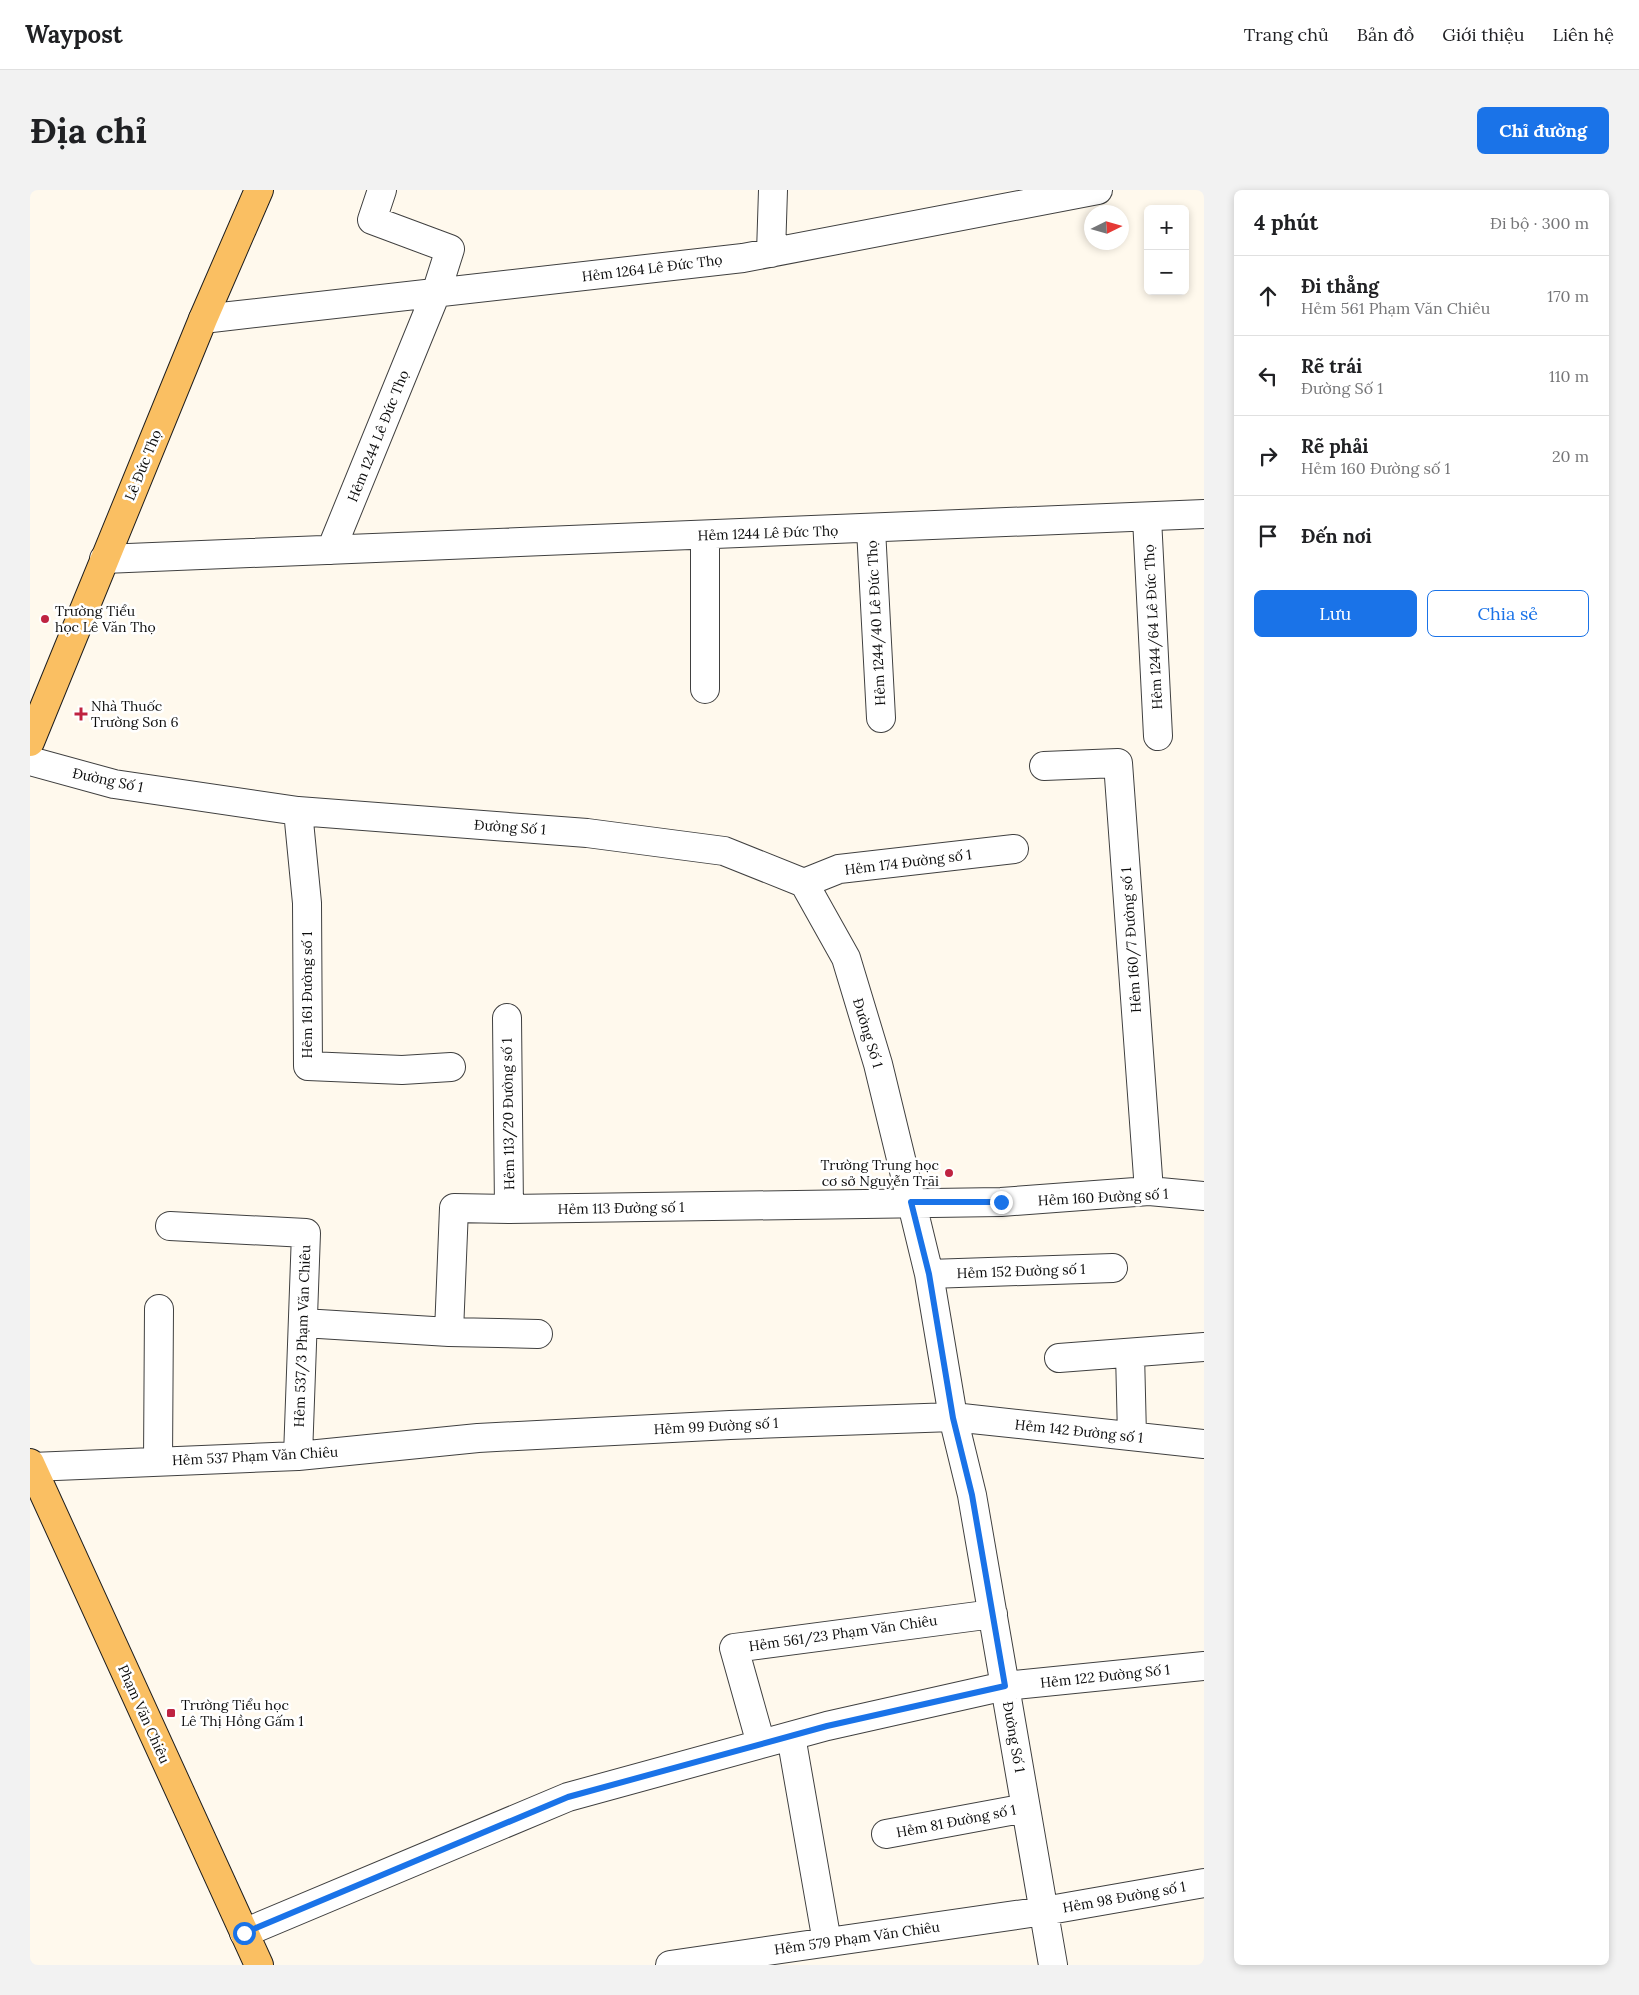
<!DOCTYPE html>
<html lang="vi">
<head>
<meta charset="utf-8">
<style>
  body { margin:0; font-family:Lora,serif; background:#f2f2f2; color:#202124 }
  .controls { position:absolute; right:15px; top:15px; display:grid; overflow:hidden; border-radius:8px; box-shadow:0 2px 8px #0003 }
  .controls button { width:45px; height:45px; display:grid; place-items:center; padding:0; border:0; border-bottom:1px solid #e0e0e0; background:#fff; color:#202124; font:25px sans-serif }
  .compass { position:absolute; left:1054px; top:15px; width:45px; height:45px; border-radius:50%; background:#fff; box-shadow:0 2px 8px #0003; rotate:85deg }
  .stop { position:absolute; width:15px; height:15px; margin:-11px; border:4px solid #1a73e8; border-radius:50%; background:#fff }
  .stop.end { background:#1a73e8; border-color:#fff; box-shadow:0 1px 5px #0008 }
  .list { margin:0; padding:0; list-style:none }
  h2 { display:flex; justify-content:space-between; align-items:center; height:65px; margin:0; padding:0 20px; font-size:21px }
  h2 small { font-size:16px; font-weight:400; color:#757577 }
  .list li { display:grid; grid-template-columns:32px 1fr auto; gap:15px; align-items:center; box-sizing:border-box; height:80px; padding:0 20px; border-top:1px solid #e0e0e0 }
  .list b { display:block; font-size:19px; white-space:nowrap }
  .list p { margin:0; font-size:16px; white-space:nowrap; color:#757577 }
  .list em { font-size:16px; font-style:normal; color:#757577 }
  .actions { display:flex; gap:10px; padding:15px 20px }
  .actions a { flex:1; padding:11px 0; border:1px solid #1a73e8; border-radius:8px; text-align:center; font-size:18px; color:#1a73e8 }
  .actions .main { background:#1a73e8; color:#fff }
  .icon { flex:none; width:28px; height:28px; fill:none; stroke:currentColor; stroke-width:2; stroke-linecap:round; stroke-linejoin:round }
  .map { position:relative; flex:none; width:1174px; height:1775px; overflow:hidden; border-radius:8px }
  header { display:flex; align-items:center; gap:30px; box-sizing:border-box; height:70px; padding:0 25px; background:#fff; border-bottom:1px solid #e0e0e0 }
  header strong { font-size:24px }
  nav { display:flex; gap:28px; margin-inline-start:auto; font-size:18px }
  .intro { display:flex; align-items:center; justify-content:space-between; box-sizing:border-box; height:120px; padding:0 30px }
  h1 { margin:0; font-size:35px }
  .button { padding:12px 22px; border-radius:8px; background:#1a73e8; color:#fff; font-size:18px; font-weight:700 }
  main { display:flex; gap:30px; padding:0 30px }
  aside { flex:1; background:#fff; border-radius:8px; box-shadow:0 2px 8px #0003 }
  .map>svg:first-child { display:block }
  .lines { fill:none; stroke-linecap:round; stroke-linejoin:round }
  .minor-casing { stroke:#404040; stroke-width:30 }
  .major-casing { stroke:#1e1e1e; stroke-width:30 }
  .minor { stroke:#fff; stroke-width:28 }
  .major { stroke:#fabf62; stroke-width:28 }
  .route { stroke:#1a73e8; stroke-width:6 }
  .poi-dot { fill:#bf2341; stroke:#fff; stroke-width:2 }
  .labels { text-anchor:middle; stroke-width:5; stroke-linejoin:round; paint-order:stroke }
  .street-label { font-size:14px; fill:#0d0d0d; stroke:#fff }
  .poi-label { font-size:14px; fill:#0d0d0d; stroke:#fff; text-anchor:start }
</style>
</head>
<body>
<header>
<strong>Waypost</strong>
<nav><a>Trang chủ</a><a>Bản đồ</a><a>Giới thiệu</a><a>Liên hệ</a></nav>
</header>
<div class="intro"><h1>Địa chỉ</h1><a class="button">Chỉ đường</a></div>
<main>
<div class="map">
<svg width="1174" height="1775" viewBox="0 0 1174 1775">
  <rect width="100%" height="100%" fill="#fff9ed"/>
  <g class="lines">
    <g class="minor-casing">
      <path id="minor" d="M741 63 743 0
        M173 129 713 68 1068 0
        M1117 328 1128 546
        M841 339 851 528
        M301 360 406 103 420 59 342 30 352 0
        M74 369 1174 324
        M675 499V345
        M0 571 84 594 268 621 557 643 694 661 774 693 816 768 848 874 899 1084 923 1227 942 1305 1023 1775
        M1014 576 1088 573 1119 1001
        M268 621 277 713 278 876 372 880 421 877
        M774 693 809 679 984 659
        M477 828 479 1019
        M140 1036 276 1043 268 1266
        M899 1084 1083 1078
        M273 1133 419 1142 508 1144
        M419 1142 424 1018 479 1019 971 1012 1119 1001 1174 1006
        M1100 1163 1102 1246
        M1029 1168 1174 1157
        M128 1271 129 1119
        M2 1277 268 1266 448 1248 700 1235 923 1227 1174 1254
        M761 1546 797 1752
        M731 1554 704 1458 963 1424
        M856 1644 996 1618
        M214 1743 538 1607 797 1536 975 1496 1174 1476
        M640 1775 1014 1721 1174 1693"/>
    </g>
    <g class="major-casing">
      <path id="major" d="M0 552 173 129 229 0
        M0 1273 229 1775"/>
    </g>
    <use href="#minor" class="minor"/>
    <use href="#major" class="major"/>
  </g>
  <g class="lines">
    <path class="route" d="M214 1743 538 1607 797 1536 975 1496 942 1305 923 1228 899 1084 881 1012H971"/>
  </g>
  <g class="poi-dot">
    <circle cx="15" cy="429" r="5"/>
    <path d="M48.5 516.5h5v5h5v5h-5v5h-5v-5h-5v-5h5z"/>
    <circle cx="919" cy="983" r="5"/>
    <rect x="136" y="1518" width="10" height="10" rx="2.5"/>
  </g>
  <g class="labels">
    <g class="street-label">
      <text transform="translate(622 78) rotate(-7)" y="5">Hẻm 1264 Lê Đức Thọ</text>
      <text transform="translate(348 246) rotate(-68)" y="5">Hẻm 1244 Lê Đức Thọ</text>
      <text transform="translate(113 275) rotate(-68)" y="5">Lê Đức Thọ</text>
      <text transform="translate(738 343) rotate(-2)" y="5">Hẻm 1244 Lê Đức Thọ</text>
      <text transform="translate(846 433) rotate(-93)" y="5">Hẻm 1244/40 Lê Đức Thọ</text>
      <text transform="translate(1123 437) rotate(-93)" y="5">Hẻm 1244/64 Lê Đức Thọ</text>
      <text transform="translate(78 590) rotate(12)" y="5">Đường Số 1</text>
      <text transform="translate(480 637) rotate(4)" y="5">Đường Số 1</text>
      <text transform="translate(878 672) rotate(-7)" y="5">Hẻm 174 Đường số 1</text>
      <text transform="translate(1101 750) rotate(-94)" y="5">Hẻm 160/7 Đường số 1</text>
      <text transform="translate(277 805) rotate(-90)" y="5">Hẻm 161 Đường số 1</text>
      <text transform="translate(838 843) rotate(73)" y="5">Đường Số 1</text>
      <text transform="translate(478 924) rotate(-91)" y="5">Hẻm 113/20 Đường số 1</text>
      <text transform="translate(1073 1007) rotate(-3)" y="5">Hẻm 160 Đường số 1</text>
      <text transform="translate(591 1018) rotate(-1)" y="5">Hẻm 113 Đường số 1</text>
      <text transform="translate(991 1081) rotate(-2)" y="5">Hẻm 152 Đường số 1</text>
      <text transform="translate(272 1146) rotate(-88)" y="5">Hẻm 537/3 Phạm Văn Chiêu</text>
      <text transform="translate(686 1236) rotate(-3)" y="5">Hẻm 99 Đường số 1</text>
      <text transform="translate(1049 1241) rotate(6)" y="5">Hẻm 142 Đường số 1</text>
      <text transform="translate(225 1266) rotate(-3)" y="5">Hẻm 537 Phạm Văn Chiêu</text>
      <text transform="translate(813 1443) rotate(-8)" y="5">Hẻm 561/23 Phạm Văn Chiêu</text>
      <text transform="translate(1075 1486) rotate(-6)" y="5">Hẻm 122 Đường Số 1</text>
      <text transform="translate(114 1524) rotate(66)" y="5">Phạm Văn Chiêu</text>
      <text transform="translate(984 1547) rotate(80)" y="5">Đường Số 1</text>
      <text transform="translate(926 1631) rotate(-11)" y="5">Hẻm 81 Đường số 1</text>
      <text transform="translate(1094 1707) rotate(-10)" y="5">Hẻm 98 Đường số 1</text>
      <text transform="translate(827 1748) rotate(-8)" y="5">Hẻm 579 Phạm Văn Chiêu</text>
    </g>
    <g class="poi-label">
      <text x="25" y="426">Trường Tiểu<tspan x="25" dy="16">học Lê Văn Thọ</tspan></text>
      <text x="61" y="521">Nhà Thuốc<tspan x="61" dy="16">Trường Sơn 6</tspan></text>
      <text x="909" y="980" text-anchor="end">Trường Trung học<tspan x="909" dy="16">cơ sở Nguyễn Trãi</tspan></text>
      <text x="151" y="1520">Trường Tiểu học<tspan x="151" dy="16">Lê Thị Hồng Gấm 1</tspan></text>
    </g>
  </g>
</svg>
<div class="controls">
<button>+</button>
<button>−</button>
</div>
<svg class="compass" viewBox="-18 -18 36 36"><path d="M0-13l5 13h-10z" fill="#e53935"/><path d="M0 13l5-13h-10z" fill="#757577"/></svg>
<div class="stop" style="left:214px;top:1743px"></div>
<div class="stop end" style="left:971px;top:1012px"></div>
</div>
<aside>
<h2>4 phút<small>Đi bộ · 300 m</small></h2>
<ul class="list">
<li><svg class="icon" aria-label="ahead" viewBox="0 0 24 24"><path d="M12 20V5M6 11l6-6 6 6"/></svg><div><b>Đi thẳng</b><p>Hẻm 561 Phạm Văn Chiêu</p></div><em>170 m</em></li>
<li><svg class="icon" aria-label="left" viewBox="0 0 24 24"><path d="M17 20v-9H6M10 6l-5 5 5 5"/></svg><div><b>Rẽ trái</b><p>Đường Số 1</p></div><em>110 m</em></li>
<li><svg class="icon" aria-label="right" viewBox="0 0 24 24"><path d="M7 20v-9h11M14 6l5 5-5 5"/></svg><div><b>Rẽ phải</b><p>Hẻm 160 Đường số 1</p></div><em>20 m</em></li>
<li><svg class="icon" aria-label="arrive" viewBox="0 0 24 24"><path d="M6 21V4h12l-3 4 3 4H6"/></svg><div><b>Đến nơi</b></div></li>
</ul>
<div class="actions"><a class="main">Lưu</a><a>Chia sẻ</a></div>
</aside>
</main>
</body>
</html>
